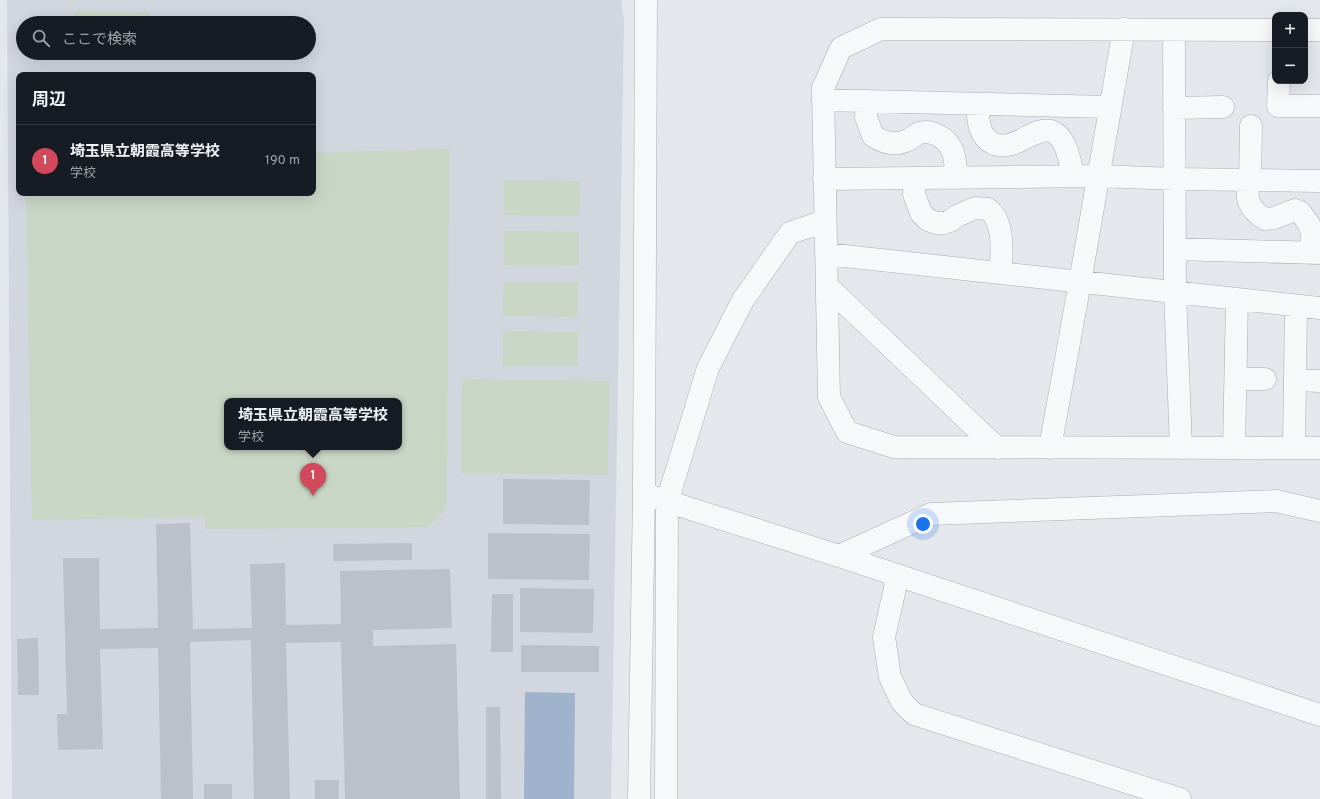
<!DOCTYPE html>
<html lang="ja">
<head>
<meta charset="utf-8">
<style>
  body { margin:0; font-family:Overpass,"Noto Sans JP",sans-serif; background:#242831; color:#f1f3f6 }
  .controls { position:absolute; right:12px; top:12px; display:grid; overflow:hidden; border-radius:8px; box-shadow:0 4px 16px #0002 }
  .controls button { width:36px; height:36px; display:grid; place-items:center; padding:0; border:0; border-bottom:1px solid #363941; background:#171b24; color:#f1f3f6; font:20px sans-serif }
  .you { position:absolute; left:923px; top:524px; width:14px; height:14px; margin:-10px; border:3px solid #fff; border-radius:50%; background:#1a73e8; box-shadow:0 0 0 6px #1a73e833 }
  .badge { display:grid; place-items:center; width:26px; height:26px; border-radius:50%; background:#d1495b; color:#fff; font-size:13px; font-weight:700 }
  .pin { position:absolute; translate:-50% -33px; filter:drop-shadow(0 1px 2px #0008) }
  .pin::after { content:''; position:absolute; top:21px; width:14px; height:12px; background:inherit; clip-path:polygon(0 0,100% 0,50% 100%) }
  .popup { position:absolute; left:224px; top:398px; width:178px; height:52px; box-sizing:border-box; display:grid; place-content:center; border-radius:8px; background:#171b24; filter:drop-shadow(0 1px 3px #0005); font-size:13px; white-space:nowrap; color:#9ea1a6 }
  .popup b { font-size:15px; color:#f1f3f6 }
  .popup::after { content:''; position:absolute; left:50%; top:100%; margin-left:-8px; border:8px solid transparent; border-top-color:#171b24 }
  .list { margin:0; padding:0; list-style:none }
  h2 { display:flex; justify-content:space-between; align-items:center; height:52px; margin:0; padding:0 16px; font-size:17px }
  h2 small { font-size:13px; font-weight:400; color:#9ea1a6 }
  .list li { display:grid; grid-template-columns:26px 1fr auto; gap:12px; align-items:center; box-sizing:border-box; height:72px; padding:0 16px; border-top:1px solid #363941 }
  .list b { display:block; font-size:15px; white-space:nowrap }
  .list p { margin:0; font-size:13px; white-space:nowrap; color:#9ea1a6 }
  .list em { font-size:13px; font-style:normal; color:#9ea1a6 }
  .icon { flex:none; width:22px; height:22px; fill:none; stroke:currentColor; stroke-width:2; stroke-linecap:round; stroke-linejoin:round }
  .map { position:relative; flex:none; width:1320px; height:799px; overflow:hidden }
  .search { position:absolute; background:#171b24; box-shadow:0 4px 16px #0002; left:16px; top:16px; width:300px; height:44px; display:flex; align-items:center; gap:10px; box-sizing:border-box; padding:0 14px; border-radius:22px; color:#9ea1a6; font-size:15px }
  .panel { position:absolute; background:#171b24; box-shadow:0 4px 16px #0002; left:16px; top:72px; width:300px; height:124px; border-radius:8px }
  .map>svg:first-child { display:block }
  .built { fill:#d2d6de; fill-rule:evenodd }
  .green { fill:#c9d6c5; fill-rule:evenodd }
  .water { fill:#9fb4cc }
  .building { fill:#bbc0ca }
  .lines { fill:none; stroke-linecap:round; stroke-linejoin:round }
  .minor-casing { stroke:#a9aeb7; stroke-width:23 }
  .minor { stroke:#f7f8fa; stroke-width:22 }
</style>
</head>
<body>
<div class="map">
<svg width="1320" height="799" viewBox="0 0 1320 799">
  <rect width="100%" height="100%" fill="#e4e7ec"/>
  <path class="built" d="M7 0H621L624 22 611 799H12ZM23 23H309V53H23ZM19 75H313V193H19ZM227 401H399V447H227Z"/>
  <path class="green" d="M74 11 150 12 149 23H74Z
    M449 149 447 507 429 527 205 529V517L32 520 26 193H313V153ZM227 401H399V447H227Z
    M504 180 580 181 579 216 504 215Z
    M504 231 579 232V266L504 265Z
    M504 282H578V317L503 316Z
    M503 331 578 332V366H503Z
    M462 379 609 381 608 475 461 473Z"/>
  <path class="water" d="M525 692 575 693 574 799H524Z"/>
  <path class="building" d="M503 479 590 480 589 525 503 524Z
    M190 523 193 629 252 628 250 564 285 563 286 625 341 624 340 571 450 569 452 628 373 630V646L456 644 460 799H345L341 642 286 643 290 799H254L251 640 190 642 193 799H161L158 648 100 649 103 749 58 750 57 714H67L63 558H99L100 629 158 628 156 524Z
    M488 533 590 534 589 580 488 579Z
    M412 543V560L333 561V544Z
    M520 588 594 589 593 633 520 632Z
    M492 594H513V652H491Z
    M38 638 39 695H18L17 639Z
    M521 645 599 646V672H521Z
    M486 707H500L501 799H486Z
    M315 780H339V799H315Z
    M204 784H232V799H204Z"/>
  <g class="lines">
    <g class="minor-casing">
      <path id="minor" d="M1174 30 1175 292 1181 448
        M1275 30 881 29 841 48 823 88 829 397 847 432 894 447 1320 448
        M1305 30H1320
        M1279 81 1278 106H1320
        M823 100 1110 107
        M867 101 866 117 873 136C884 143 896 146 908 140 912 138 915 135 919 133 931 129 947 138 952 150 956 158 955 169 957 178
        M977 104C978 117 978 136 992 143 1014 154 1033 126 1051 131 1067 137 1070 162 1073 176
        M1174 108 1223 107
        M915 178 914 194 921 213 928 220 936 223H944L950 221 957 216 975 208 988 209C991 212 995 215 996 219 1004 235 1001 255 1001 273
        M824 179 1099 176 1175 179 1320 181
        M1248 180C1246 199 1248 209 1265 219L1274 218 1295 210 1300 212 1309 224 1312 234 1311 253
        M1250 180 1251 126
        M1175 249 1320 253
        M826 254 1320 308
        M827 286 997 448
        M1236 379H1265
        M1295 380 1320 381
        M1050 448 1080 282 1124 29
        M1234 448 1237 299
        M1294 448 1296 306
        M644 494 839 556 1320 715
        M839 556 931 514 1276 501 1320 511
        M898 575 884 637 890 677 902 702 914 714 1180 799
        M639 799 644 494 646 0
        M666 799 667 502 708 368 743 300 790 233 825 221"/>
    </g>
    <use href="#minor" class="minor"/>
  </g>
</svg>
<div class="controls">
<button>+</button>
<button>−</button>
</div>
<div class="you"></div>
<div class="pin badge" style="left:313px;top:496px">1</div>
<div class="popup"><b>埼玉県立朝霞高等学校</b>学校</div>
<div class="search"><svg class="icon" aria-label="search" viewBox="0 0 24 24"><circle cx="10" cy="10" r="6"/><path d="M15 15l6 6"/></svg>ここで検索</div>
<section class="panel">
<h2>周辺<small></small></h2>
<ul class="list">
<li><span class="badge">1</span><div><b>埼玉県立朝霞高等学校</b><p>学校</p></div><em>190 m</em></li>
</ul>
</section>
</div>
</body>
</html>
